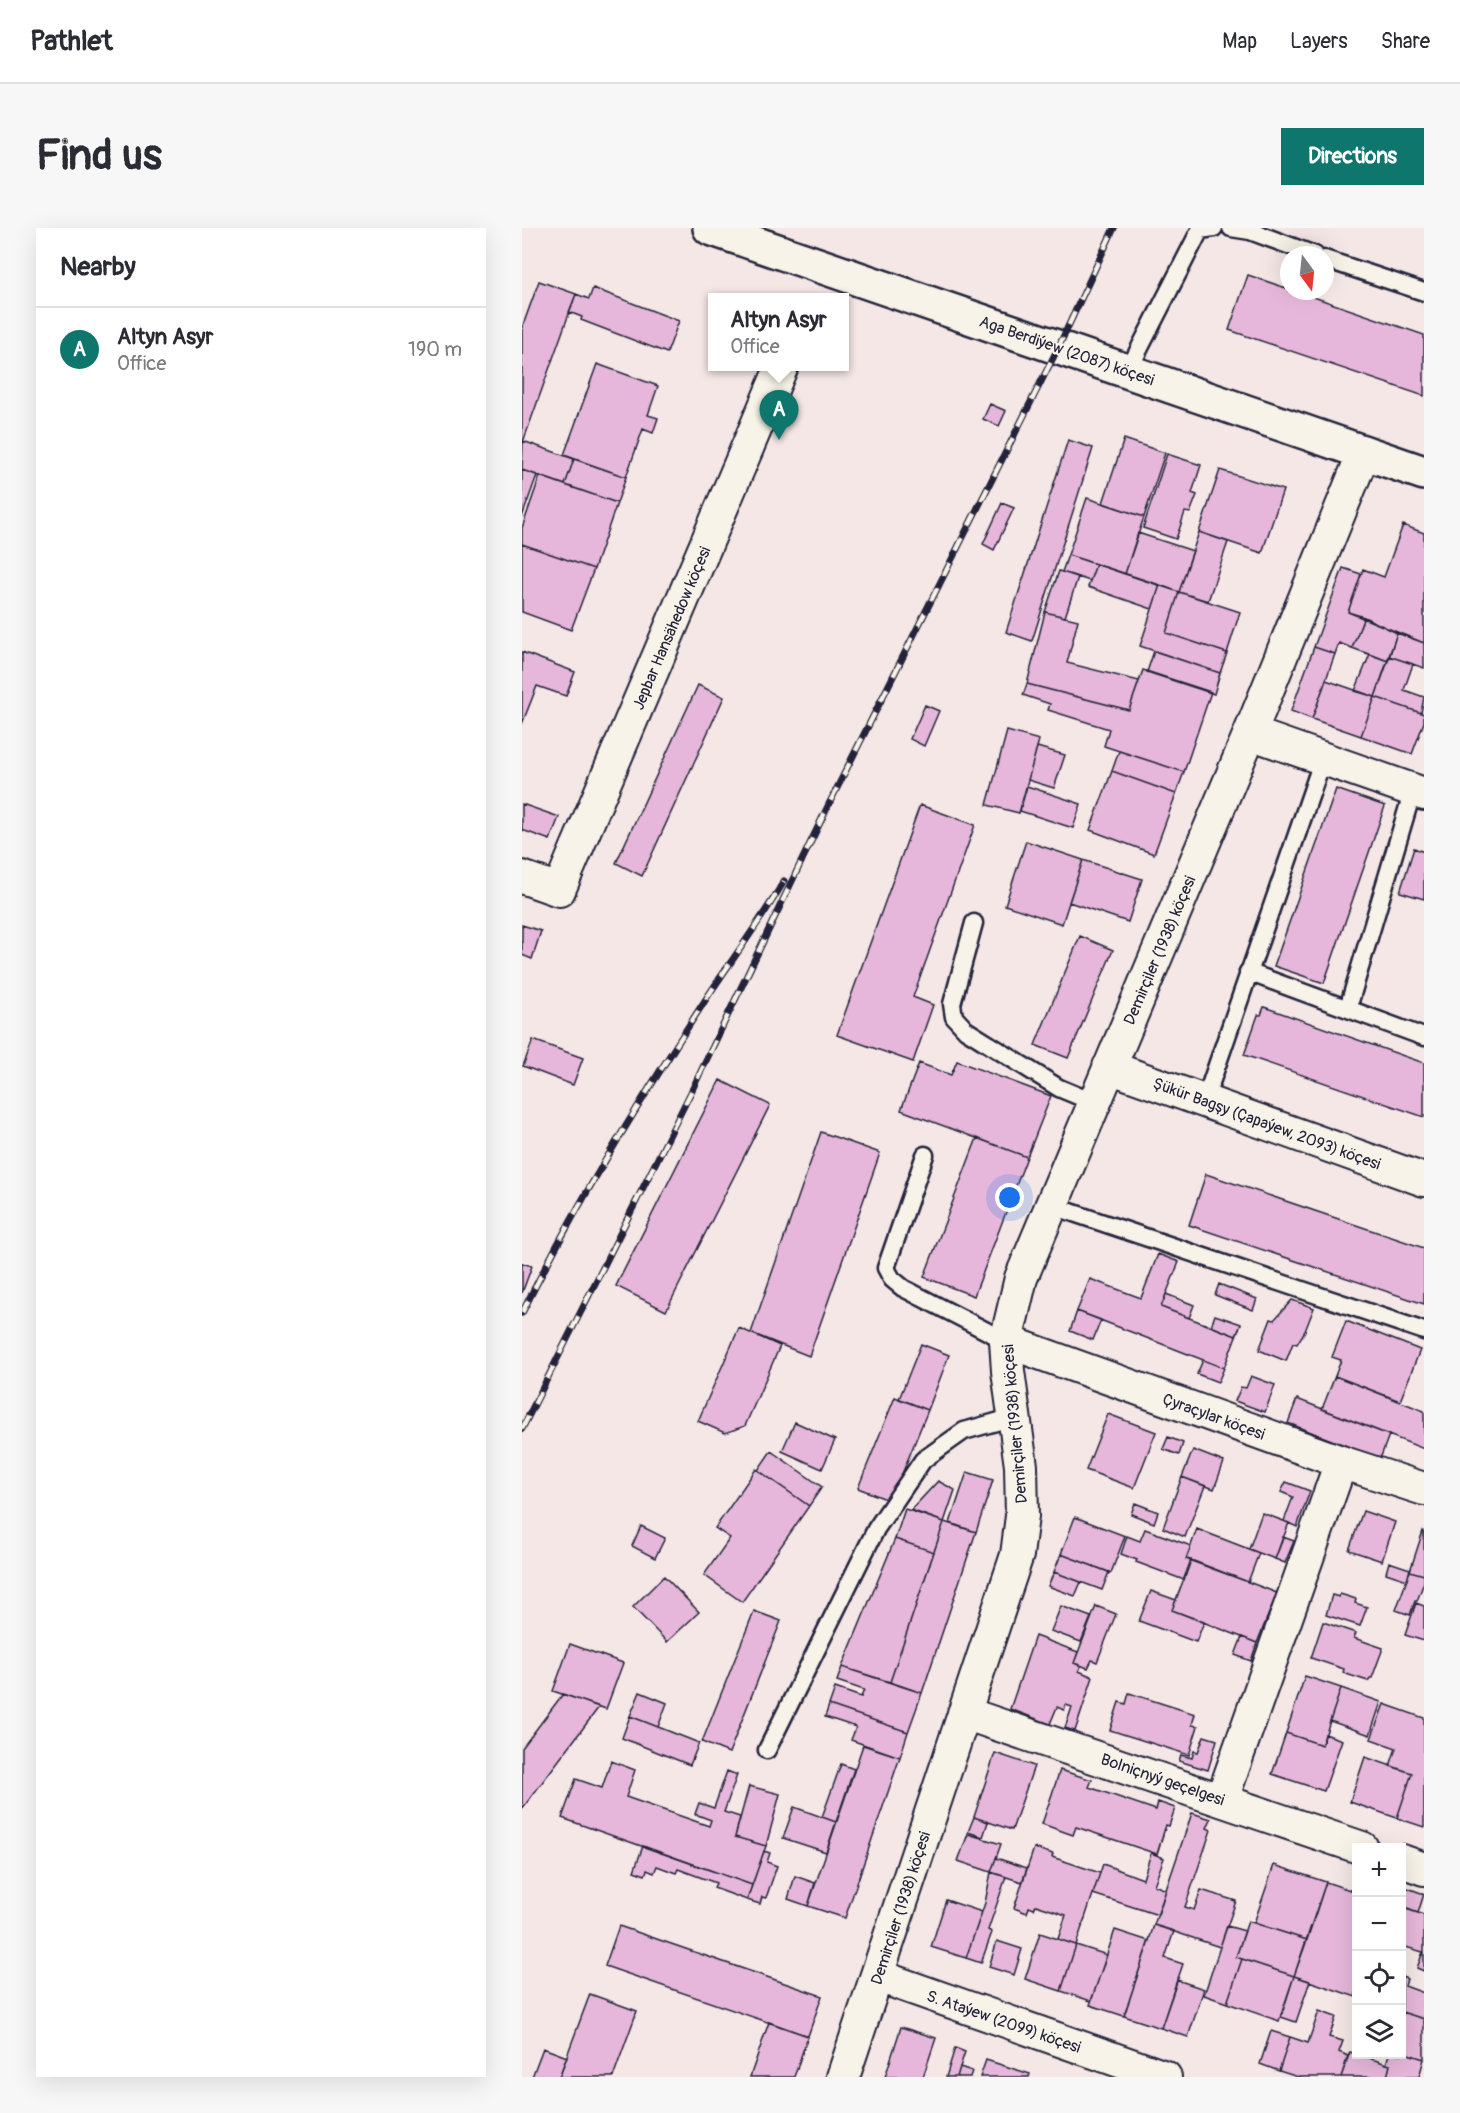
<!DOCTYPE html>
<html lang="en">
<head>
<meta charset="utf-8">
<style>
  body { margin:0; font-family:Pangolin,sans-serif; background:#f7f7f7; color:#2b2b33 }
  .controls { position:absolute; right:18px; bottom:18px; display:grid; overflow:hidden; border-radius:0px; box-shadow:0 6px 24px #0002 }
  .controls button { width:54px; height:54px; display:grid; place-items:center; padding:0; border:0; border-bottom:2px solid #e1e1e2; background:#fff; color:#2b2b33; font:30px sans-serif }
  .compass { position:absolute; left:758px; top:18px; width:54px; height:54px; border-radius:50%; background:#fff; box-shadow:0 6px 24px #0002; rotate:165deg }
  .you { position:absolute; left:488px; top:970px; width:21px; height:21px; margin:-15px; border:4px solid #fff; border-radius:50%; background:#1a73e8; box-shadow:0 0 0 9px #1a73e833 }
  .badge { display:grid; place-items:center; width:39px; height:39px; border-radius:50%; background:#0f766e; color:#fff; font-size:20px; font-weight:700 }
  .pin { position:absolute; translate:-50% -50px; filter:drop-shadow(0 2px 3px #0008) }
  .pin::after { content:''; position:absolute; top:32px; width:21px; height:18px; background:inherit; clip-path:polygon(0 0,100% 0,50% 100%) }
  .popup { position:absolute; left:186px; top:65px; width:141px; height:78px; box-sizing:border-box; display:grid; place-content:center; border-radius:0px; background:#fff; filter:drop-shadow(0 2px 4px #0005); font-size:20px; white-space:nowrap; color:#7c7c81 }
  .popup b { font-size:22px; color:#2b2b33 }
  .popup::after { content:''; position:absolute; left:50%; top:100%; margin-left:-12px; border:12px solid transparent; border-top-color:#fff }
  .list { margin:0; padding:0; list-style:none }
  h2 { display:flex; justify-content:space-between; align-items:center; height:78px; margin:0; padding:0 24px; font-size:26px }
  h2 small { font-size:20px; font-weight:400; color:#7c7c81 }
  .list li { display:grid; grid-template-columns:39px 1fr auto; gap:18px; align-items:center; box-sizing:border-box; height:84px; padding:0 24px; border-top:2px solid #e1e1e2 }
  .list b { display:block; font-size:22px; white-space:nowrap }
  .list p { margin:0; font-size:20px; white-space:nowrap; color:#7c7c81 }
  .list em { font-size:20px; font-style:normal; color:#7c7c81 }
  .icon { flex:none; width:33px; height:33px; fill:none; stroke:currentColor; stroke-width:2; stroke-linecap:round; stroke-linejoin:round }
  .map { position:relative; flex:none; width:902px; height:1849px; overflow:hidden; border-radius:0px }
  header { display:flex; align-items:center; gap:36px; box-sizing:border-box; height:84px; padding:0 30px; background:#fff; border-bottom:2px solid #e1e1e2 }
  header strong { font-size:28px }
  nav { display:flex; gap:33px; margin-inline-start:auto; font-size:21px }
  .intro { display:flex; align-items:center; justify-content:space-between; box-sizing:border-box; height:144px; padding:0 36px }
  h1 { margin:0; font-size:42px }
  .button { padding:15px 27px; border-radius:0px; background:#0f766e; color:#fff; font-size:21px; font-weight:700 }
  main { display:flex; gap:36px; padding:0 36px }
  aside { flex:1; background:#fff; border-radius:0px; box-shadow:0 6px 24px #0002 }
  .map>svg:first-child { display:block }
  .building { fill:#e6b7da; stroke:#22223b; stroke-width:1.5 }
  .lines { fill:none; stroke-linecap:round; stroke-linejoin:round }
  .lane-casing { stroke:#22223b; stroke-width:21 }
  .street-casing { stroke:#22223b; stroke-width:36 }
  .secondary-casing { stroke:#22223b; stroke-width:38 }
  .lane { stroke:#f7f3e8; stroke-width:16 }
  .street { stroke:#f7f3e8; stroke-width:32 }
  .secondary { stroke:#f7f3e8; stroke-width:33 }
  .rail-casing { stroke:#22223b; stroke-width:7 }
  .rail { stroke:#f7f3e8; stroke-width:4.5; stroke-dasharray:14; stroke-linecap:butt }
  .labels { text-anchor:middle; stroke-width:4.5; stroke-linejoin:round; paint-order:stroke }
  .street-label { font-size:16px; fill:#22223b; stroke:#f7f3e8 }
</style>
</head>
<body>
<header>
<strong>Pathlet</strong>
<nav><a>Map</a><a>Layers</a><a>Share</a></nav>
</header>
<div class="intro"><h1>Find us</h1><a class="button">Directions</a></div>
<main>
<aside>
<h2>Nearby<small></small></h2>
<ul class="list">
<li><span class="badge">A</span><div><b>Altyn Asyr</b><p>Office</p></div><em>190 m</em></li>
</ul>
</aside>
<div class="map">
<svg width="902" height="1849" viewBox="0 0 902 1849">
  <rect width="100%" height="100%" fill="#f4e7e5"/>
  <filter id="ink" filterUnits="userSpaceOnUse"><feTurbulence type="fractalNoise" baseFrequency=".0167" numOctaves="2"/><feDisplacementMap in="SourceGraphic" scale="12" xChannelSelector="R" yChannelSelector="G"/><feConvolveMatrix kernelMatrix="1 2 1 2 8 2 1 2 1" color-interpolation-filters="sRGB"/></filter>
  <g filter="url(#ink)">
    <path class="building" d="M726 47 767 61V63H774L902 107V168L707 102Z
      M17 53 54 66 0 217V100Z
      M71 60 157 93 145 125 59 92 60 89 47 84 54 66 67 71Z
      M75 136 136 158 126 187 136 190 131 205 121 201 104 249 42 227Z
      M468 176 484 183 477 198 461 191Z
      M602 211 643 225 622 289 581 275Z
      M546 212 571 220 510 413 484 404Z
      M1 213 52 231 43 257 0 242Z
      M645 226 679 237 670 265 675 267 668 285 663 284 654 311 621 300Z
      M52 231 104 249 95 275 43 257Z
      M0 242 15 247 0 289Z
      M698 242 761 262 740 325 677 304Z
      M18 248 95 275 72 341 0 316V300Z
      M565 270 622 289 603 346 546 327Z
      M480 275 492 280 472 322 461 316Z
      M881 297 902 305V415L826 384 841 341 862 349Z
      M677 304 706 314 686 373 657 364Z
      M616 305 671 323 657 364 603 346Z
      M0 316 72 341 49 402 0 384Z
      M546 327 574 336 568 353 540 344Z
      M574 336 638 357 630 381 566 359Z
      M821 340 839 346 826 384 842 389 830 420 817 415 813 426 792 419Z
      M537 343 556 349 543 389 523 384Z
      M638 357 657 364 644 405 705 425 698 445 618 418Z
      M657 364 718 384 705 425 644 405Z
      M523 384 556 392 545 435 617 453 607 482 505 456Z
      M842 389 875 405 866 433 830 420Z
      M875 405 902 415V440L867 428Z
      M792 419 813 426 790 491 769 483Z
      M632 423 698 445 692 466 625 444Z
      M0 424 53 444 44 468 15 458 0 496Z
      M848 426 866 433 853 469 833 463Z
      M867 428 891 436 882 462 902 469 899 485 853 469Z
      M621 442 689 464 662 544 582 518 587 501 526 482 528 476 501 467 505 456 607 482Z
      M804 452 853 469 839 508 790 491Z
      M176 457 202 469 120 648 94 635Z
      M853 469 902 486V494L890 526 839 508Z
      M403 477 417 483 402 518 388 511Z
      M485 503 517 512 497 585 465 577Z
      M515 519 543 527 532 560 506 552Z
      M597 523 662 544 654 566 590 543Z
      M590 543 654 566 632 626 568 602Z
      M505 558 559 576 551 600 498 583Z
      M814 561 863 578 802 755 752 738Z
      M0 576 37 589 28 612 0 602Z
      M398 577 453 597 391 769 411 777 391 834 315 807Z
      M504 613 561 632 540 696 483 677Z
      M892 620 902 624V671L878 664Z
      M561 632 620 651 606 694 547 674Z
      M0 697 19 703 10 731 0 727Z
      M558 708 591 722 546 830 513 817Z
      M742 779 902 835V889L722 827 736 787H739Z
      M11 812 61 830 51 857 1 838Z
      M435 833 529 868 505 929 379 882 397 835 429 847Z
      M198 852 248 877 144 1083 94 1058Z
      M299 904 358 925 287 1128 229 1105Z
      M455 910 505 929 452 1068 402 1049Z
      M684 946 902 1020V1076L667 997Z
      M636 1026 657 1034 639 1079 714 1108 702 1140 555 1083 568 1051 619 1070Z
      M0 1035 10 1038 0 1065Z
      M697 1056 735 1071 731 1082 693 1067Z
      M644 1066 672 1077 667 1090 639 1079Z
      M770 1072 792 1080 783 1103 775 1116 771 1115 764 1133 737 1122 749 1091 752 1092Z
      M555 1083 579 1092 571 1112 548 1103Z
      M693 1087 719 1096 714 1108 689 1098Z
      M824 1093 898 1122 878 1173 813 1148 819 1132 810 1129Z
      M217 1100 258 1118 223 1198 203 1205 176 1193Z
      M399 1116 427 1127 406 1182 377 1171Z
      M681 1132 702 1140 696 1154 675 1146Z
      M729 1148 753 1157 743 1184 713 1173 719 1159 724 1160Z
      M813 1148 902 1183V1221L800 1181Z
      M373 1169 406 1182 369 1273 336 1260Z
      M775 1171 867 1207 858 1231 766 1195Z
      M586 1186 634 1204 612 1260 564 1242Z
      M273 1194 313 1212 300 1241 260 1223Z
      M646 1209 661 1215 657 1227 641 1221Z
      M671 1222 702 1234 692 1261 660 1249Z
      M249 1223 300 1259 287 1278 236 1242Z
      M234 1241 287 1278 220 1374 182 1347 208 1310 193 1300Z
      M445 1244 471 1252 454 1304 428 1295Z
      M660 1249 683 1258 663 1309 641 1300Z
      M416 1253 433 1262 422 1294 389 1282Z
      M764 1254 788 1263 775 1299 762 1293 771 1269 759 1264Z
      M613 1275 636 1284 632 1295 609 1286Z
      M383 1281 422 1294 412 1324 373 1311Z
      M841 1283 873 1294 860 1333 827 1322Z
      M740 1285 767 1295 753 1331 727 1321Z
      M553 1289 603 1308 589 1345 539 1326Z
      M422 1294 454 1304 400 1465 368 1454Z
      M119 1298 143 1310 133 1330 110 1318Z
      M623 1301 669 1318 664 1331 669 1332 662 1352 614 1334 615 1332 599 1326 605 1308 618 1313Z
      M675 1301 737 1325 726 1354 664 1331Z
      M901 1303 902 1304V1347L888 1343Z
      M761 1309 772 1313 763 1335 753 1331Z
      M373 1311 412 1324 368 1454 320 1439Z
      M539 1326 587 1344 580 1362 532 1344Z
      M669 1332 755 1365 735 1415 650 1382Z
      M867 1334 888 1341 885 1352 864 1345Z
      M888 1343 902 1347V1354L895 1373H893L888 1387 874 1382Z
      M532 1344 559 1354 553 1368 526 1358Z
      M142 1348 177 1384 145 1414 111 1379Z
      M629 1363 654 1372 650 1382 682 1394 674 1414 617 1393Z
      M818 1366 834 1371 833 1375 845 1379 838 1398 804 1387 810 1367 817 1369Z
      M894 1375 902 1378V1413L883 1407Z
      M539 1378 569 1389 559 1414 529 1403Z
      M574 1378 594 1386 575 1434 570 1432 566 1440 552 1435Z
      M232 1383 259 1393 207 1525 180 1514Z
      M801 1394 834 1405 832 1410 861 1420 850 1450H848L846 1453 821 1445 822 1441 789 1430Z
      M513 1408 556 1424 552 1435 559 1438 557 1443 571 1449 553 1503 543 1500 550 1479 544 1477 542 1482 535 1479 528 1496 488 1481Z
      M720 1409 735 1415 729 1433 713 1427Z
      M48 1416 101 1435 84 1481 31 1463Z
      M320 1439 400 1465 386 1504 307 1477 313 1460 339 1469 342 1462 315 1453Z
      M783 1448 819 1460 800 1517 764 1505Z
      M819 1460 859 1474 848 1507 808 1493Z
      M118 1464 145 1475 136 1499 108 1488Z
      M607 1465 673 1486 670 1497 676 1498 667 1527 588 1502 597 1474 604 1476Z
      M41 1466 77 1479 0 1581V1520Z
      M862 1476 902 1490V1599L875 1590 890 1545 868 1538 874 1520 849 1511Z
      M307 1477 386 1504 378 1529 329 1512 334 1499 303 1489Z
      M108 1488 177 1515 168 1537 100 1510Z
      M764 1505 800 1517 803 1506 820 1512 802 1563 750 1546Z
      M682 1508 695 1512 686 1542 657 1533 659 1527 670 1530 672 1523 676 1524Z
      M341 1517 378 1529 323 1690 286 1678Z
      M473 1525 512 1538 490 1602 452 1589Z
      M843 1529 890 1545 875 1590 828 1574Z
      M89 1533 113 1542 104 1569 187 1598 189 1592 173 1586 177 1575 192 1580 205 1543 215 1547 202 1584 218 1589 213 1609 244 1618 230 1657 40 1590 54 1551 80 1560Z
      M319 1536 332 1541 314 1594 300 1589Z
      M538 1542 570 1552 567 1559 634 1582 636 1574 653 1580 647 1598 644 1597 635 1626 554 1599 551 1607 520 1596Z
      M227 1558 258 1566 244 1618 213 1609Z
      M272 1579 314 1594 304 1624 261 1610Z
      M670 1585 689 1591 685 1600 689 1602 663 1679 672 1682 679 1662 714 1673 698 1719 632 1697Z
      M452 1589 466 1594 461 1609 446 1604Z
      M446 1606 479 1616 469 1644 436 1633Z
      M121 1618 230 1657 225 1672 192 1660 194 1655 156 1641 154 1645 135 1638 132 1645 125 1642 123 1647 112 1643Z
      M512 1620 531 1626 530 1629 578 1645 554 1717 536 1711 544 1687 514 1677 512 1681 507 1679 505 1685 492 1680Z
      M242 1623 248 1625 245 1634 255 1638 244 1670 240 1669 238 1676 225 1672Z
      M629 1625 642 1630 632 1657 644 1662 636 1687 571 1666 581 1636 621 1651Z
      M474 1630 505 1640 500 1654 469 1644Z
      M752 1637 804 1654 785 1712 732 1695Z
      M469 1644 484 1649 466 1702 470 1704 459 1735 444 1730 463 1675Z
      M273 1648 293 1655 286 1678 266 1671Z
      M804 1654 834 1664V1769L772 1748Z
      M880 1658 902 1666 896 1685 880 1679Z
      M424 1672 460 1684 444 1730 409 1719Z
      M884 1681 902 1687V1743L895 1740 901 1724 880 1718V1695Z
      M726 1693 785 1712 772 1748 714 1729Z
      M632 1697 652 1703 643 1730 661 1736 639 1800 602 1788Z
      M97 1698 300 1768 286 1808 83 1738Z
      M705 1698 723 1703 714 1729 720 1731 705 1775 682 1767Z
      M593 1702 627 1713 602 1788 568 1777Z
      M518 1705 554 1717 539 1763 503 1751Z
      M475 1713 500 1721 492 1747 467 1739Z
      M554 1717 585 1727 569 1773 539 1763Z
      M720 1731 772 1748 757 1793 705 1775Z
      M772 1748 788 1753 774 1794 759 1789Z
      M880 1749 885 1751 883 1758 902 1765V1791L880 1784Z
      M655 1752 682 1761 666 1809 639 1800Z
      M68 1766 115 1783 91 1849H37Z
      M797 1783 814 1789 807 1809 821 1813 817 1824 826 1828 819 1849H776L757 1843 768 1809 786 1815Z
      M880 1784 902 1791V1831L880 1824Z
      M247 1794 286 1808 272 1849H228Z
      M379 1799 414 1810 401 1849H363Z
      M749 1803 768 1809 757 1843 738 1836Z
      M21 1820 45 1829 37 1849H10Z
      M433 1820 443 1824 438 1839 435 1849H424Z
      M828 1824 868 1837 865 1849H819Z
      M880 1824 902 1831 897 1849H865L868 1837 864 1836 867 1826H880Z
      M464 1832 508 1846 507 1849H458Z
      M438 1839 450 1843 448 1849H435Z"/>
    <g class="lines">
      <g class="lane-casing">
        <path id="lane" d="M709 0 728 3 793 27
          M803 31 902 64
          M606 143 678 2 692 0
          M452 695 430 776 432 789 444 802 537 860 573 875
          M726 744 902 809
          M826 780 891 562
          M683 872 801 531
          M403 927 364 1040 370 1051 381 1060 484 1113
          M531 978 902 1103
          M245 1522 354 1301 401 1232 442 1203 492 1189"/>
      </g>
      <g class="street-casing">
        <path id="street" d="M728 505 902 566
          M0 649 37 662 260 138
          M587 839 902 952
          M484 1113 819 1234 902 1261
          M442 1485 840 1620
          M700 1571 819 1234
          M880 1633 902 1641
          M356 1748 643 1849
          M321 1849 495 1327 500 1288 499 1238 486 1143 484 1113 499 1050 728 505 842 224"/>
      </g>
      <g class="secondary-casing">
        <path id="secondary" d="M188 0 902 245"/>
      </g>
      <use href="#lane" class="lane"/>
      <use href="#street" class="street"/>
      <use href="#secondary" class="secondary"/>
      <g class="rail-casing">
        <path id="rail" d="M0 1085C54 976 118 873 184 771 210 731 239 693 262 653
          M0 1201 170 862 306 578 537 118 592 0"/>
      </g>
      <use href="#rail" class="rail"/>
    </g>
  </g>
  <g class="labels">
    <g class="street-label">
      <text transform="translate(545 122) rotate(19)" y="6">Aga Berdiýew (2087) köçesi</text>
      <text transform="translate(149 400) rotate(-67)" y="6">Jepbar Hansähedow köçesi</text>
      <text transform="translate(637 722) rotate(-67)" y="6">Demirçiler (1938) köçesi</text>
      <text transform="translate(745 895) rotate(20)" y="6">Şükür Bagşy (Çapaýew, 2093) köçesi</text>
      <text transform="translate(692 1188) rotate(20)" y="6">Çyraçylar köçesi</text>
      <text transform="translate(492 1196) rotate(-95)" y="6">Demirçiler (1938) köçesi</text>
      <text transform="translate(641 1551) rotate(19)" y="6">Bolniçnyý geçelgesi</text>
      <text transform="translate(378 1680) rotate(-72)" y="6">Demirçiler (1938) köçesi</text>
      <text transform="translate(482 1793) rotate(19)" y="6">S. Ataýew (2099) köçesi</text>
    </g>
  </g>
</svg>
<div class="controls">
<button>+</button>
<button>−</button>
<button><svg class="icon" aria-label="locate" viewBox="0 0 24 24"><circle cx="12" cy="12" r="6"/><path d="M12 2v4M12 18v4M2 12h4M18 12h4"/></svg></button>
<button><svg class="icon" aria-label="layers" viewBox="0 0 24 24"><path d="M12 4l9 5-9 5-9-5zM3 14l9 5 9-5"/></svg></button>
</div>
<svg class="compass" viewBox="-18 -18 36 36"><path d="M0-13l5 13h-10z" fill="#e53935"/><path d="M0 13l5-13h-10z" fill="#7c7c81"/></svg>
<div class="you"></div>
<div class="pin badge" style="left:257px;top:212px">A</div>
<div class="popup"><b>Altyn Asyr</b>Office</div>
</div>
</main>
</body>
</html>
